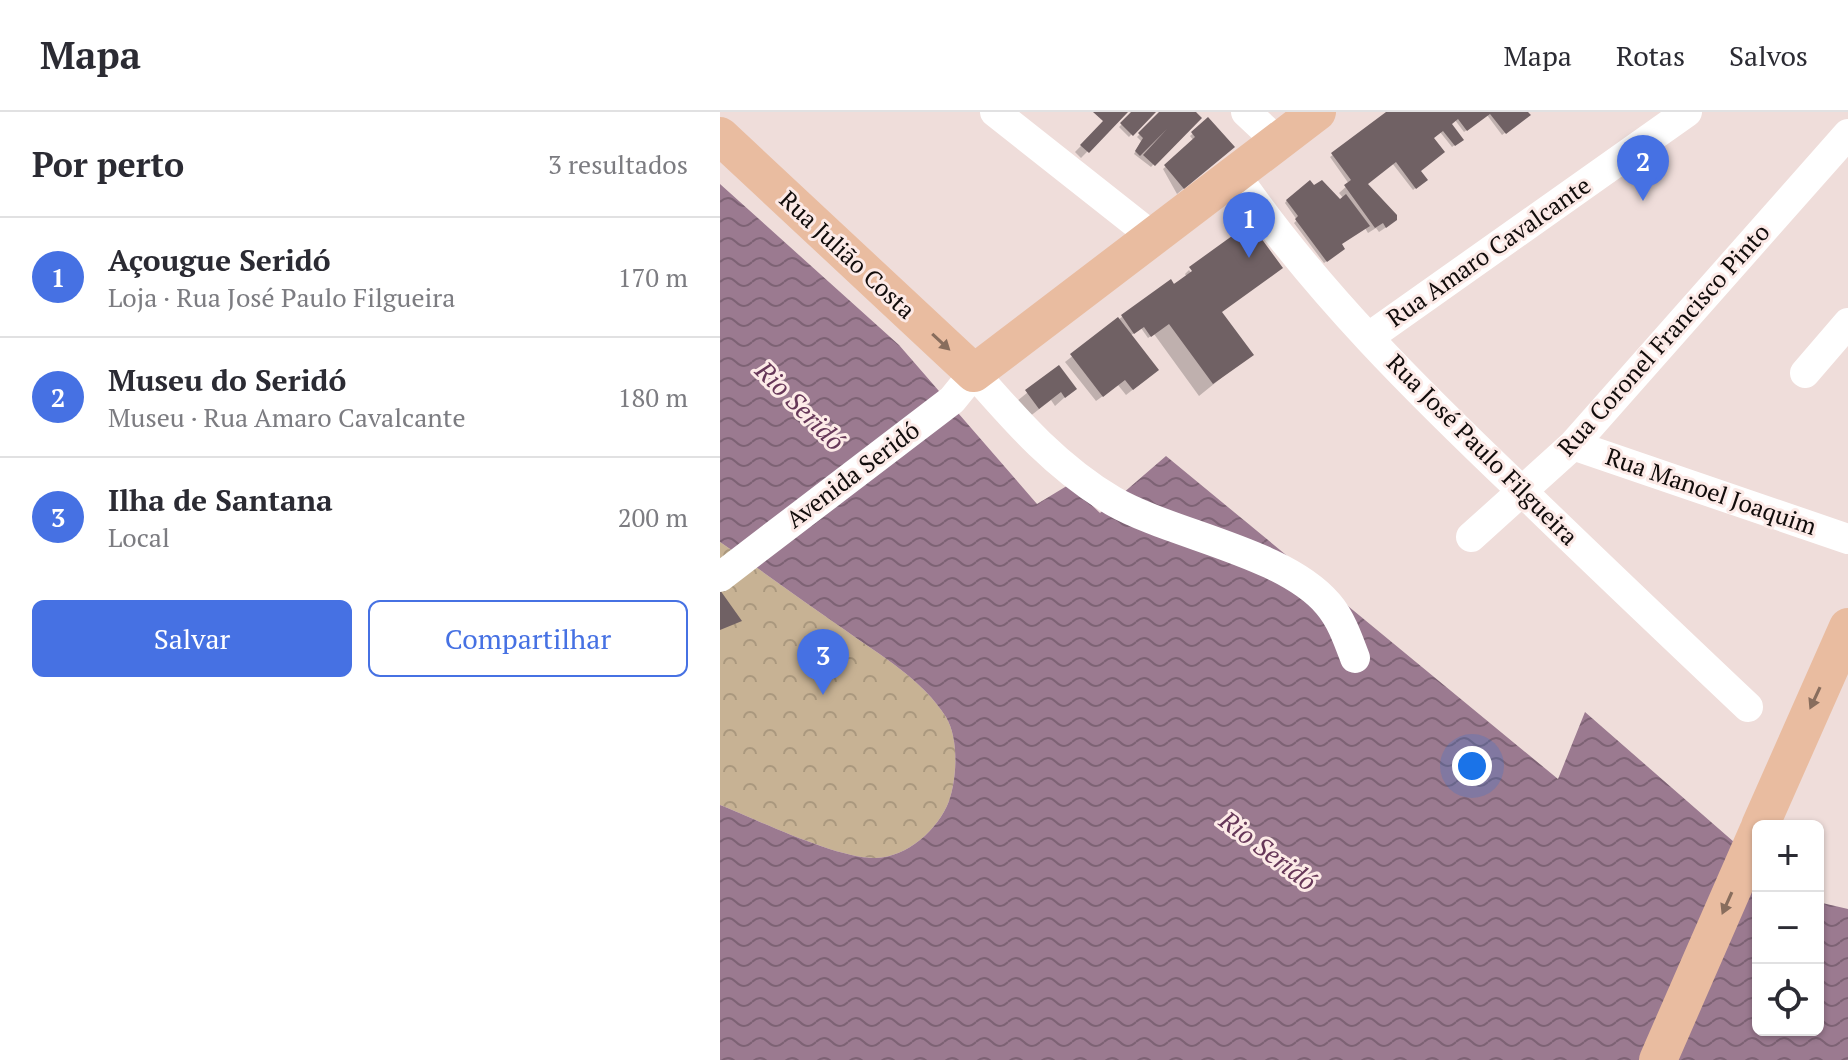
<!DOCTYPE html>
<html lang="pt">
<head>
<meta charset="utf-8">
<style>
  body { margin:0; font-family:"PT Serif",serif; background:#f7f7f7; color:#2b2b33 }
  .controls { position:absolute; right:24px; bottom:24px; display:grid; overflow:hidden; border-radius:12px; box-shadow:0 2px 6px #0004 }
  .controls button { width:72px; height:72px; display:grid; place-items:center; padding:0; border:0; border-bottom:2px solid #e1e1e2; background:#fff; color:#2b2b33; font:40px sans-serif }
  .you { position:absolute; left:752px; top:654px; width:28px; height:28px; margin:-20px; border:6px solid #fff; border-radius:50%; background:#1a73e8; box-shadow:0 0 0 12px #1a73e833 }
  .badge { display:grid; place-items:center; width:52px; height:52px; border-radius:50%; background:#4671e3; color:#fff; font-size:26px; font-weight:700 }
  .pin { position:absolute; translate:-50% -66px; filter:drop-shadow(0 2px 4px #0008) }
  .pin::after { content:''; position:absolute; top:42px; width:28px; height:24px; background:inherit; clip-path:polygon(0 0,100% 0,50% 100%) }
  .list { margin:0; padding:0; list-style:none }
  h2 { display:flex; justify-content:space-between; align-items:center; height:104px; margin:0; padding:0 32px; font-size:34px }
  h2 small { font-size:26px; font-weight:400; color:#7c7c81 }
  .list li { display:grid; grid-template-columns:52px 1fr auto; gap:24px; align-items:center; box-sizing:border-box; height:120px; padding:0 32px; border-top:2px solid #e1e1e2 }
  .list b { display:block; font-size:30px; white-space:nowrap }
  .list p { margin:0; font-size:26px; white-space:nowrap; color:#7c7c81 }
  .list em { font-size:26px; font-style:normal; color:#7c7c81 }
  .actions { display:flex; gap:16px; padding:24px 32px }
  .actions a { flex:1; padding:18px 0; border:2px solid #4671e3; border-radius:12px; text-align:center; font-size:28px; color:#4671e3 }
  .actions .main { background:#4671e3; color:#fff }
  .icon { flex:none; width:44px; height:44px; fill:none; stroke:currentColor; stroke-width:2; stroke-linecap:round; stroke-linejoin:round }
  .map { position:relative; flex:none; width:1128px; height:948px; overflow:hidden }
  header { display:flex; align-items:center; gap:48px; box-sizing:border-box; height:112px; padding:0 40px; background:#fff; border-bottom:2px solid #e1e1e2 }
  header strong { font-size:38px }
  nav { display:flex; gap:44px; margin-inline-start:auto; font-size:28px }
  main { display:flex }
  aside { flex:1; background:#fff }
  .map>svg:first-child { display:block }
  .park { fill:url(#park-crowns) }
  .water { fill:url(#water-waves) }
  .shadow { fill:#0003 }
  .building { fill:#706164 }
  .lines { fill:none; stroke-linecap:round; stroke-linejoin:round }
  .minor { stroke:#fff; stroke-width:30 }
  .major { stroke:#e9bca0; stroke-width:38 }
  .oneway { fill:#886d5d }
  .labels { text-anchor:middle; stroke-width:6; stroke-linejoin:round; paint-order:stroke }
  .street-label { font-size:24px; fill:#110c0b; stroke:#fceae7 }
  .water-label { font-size:26px; font-style:italic; fill:#663758; stroke:#fceae7 }
</style>
</head>
<body>
<header>
<strong>Mapa</strong>
<nav><a>Mapa</a><a>Rotas</a><a>Salvos</a></nav>
</header>
<main>
<aside>
<h2>Por perto<small>3 resultados</small></h2>
<ul class="list">
<li><span class="badge">1</span><div><b>Açougue Seridó</b><p>Loja · Rua José Paulo Filgueira</p></div><em>170 m</em></li>
<li><span class="badge">2</span><div><b>Museu do Seridó</b><p>Museu · Rua Amaro Cavalcante</p></div><em>180 m</em></li>
<li><span class="badge">3</span><div><b>Ilha de Santana</b><p>Local</p></div><em>200 m</em></li>
</ul>
<div class="actions"><a class="main">Salvar</a><a>Compartilhar</a></div>
</aside>
<div class="map">
<svg width="1128" height="948" viewBox="0 0 1128 948">
  <defs>
    <pattern id="park-crowns" width="20" height="18" patternUnits="userSpaceOnUse" patternTransform="scale(2)"><rect width="20" height="18" fill="#c7b294"/><path d="M2 6a3 3 0 1 1 6 0M12 15a3 3 0 1 1 6 0" fill="none" stroke="#aa987e"/></pattern>
    <pattern id="water-waves" width="16" height="10" patternUnits="userSpaceOnUse" patternTransform="scale(2)"><rect width="16" height="10" fill="#9b7a90"/><path d="M0 5q4-4 8 0t8 0" fill="none" stroke="#7d6274"/></pattern>
  </defs>
  <rect width="100%" height="100%" fill="#efddda"/>
  <path class="park" d="M0 430C42 459 83 489 125 518 160 543 203 568 226 605 239 627 237 666 229 689 218 718 187 745 156 746 117 747 38 708 0 693Z"/>
  <path class="water" d="M0 72 179 233 317 392 350 372 380 401 446 344 838 667 865 600 1038 751V918H1098V790L1128 797V948H0V693C38 708 117 747 156 746 187 745 218 718 229 689 237 666 239 627 226 605 203 568 160 543 125 518 83 489 42 459 0 430Z"/>
  <path class="shadow" d="M394 0H406L361 46 355 40Z
    M414 0H433L409 25 399 15Z
    M442 0H473L479 6 431 55 414 42 421 29 417 25Z
    M669 0H806V5L782 23 767 3 744 20 735 8 729 12 741 28 732 35 720 20 712 26 699 59 705 68 693 78 672 51 645 72 668 114 659 120 656 116 648 121 645 116 619 132 620 139 604 151 574 111 577 108 565 91 567 88 624 87 619 81 629 72 610 45Z
    M488 8 507 41 457 82 443 57 474 29 470 24Z
    M469 158 531 242 479 284 434 222 428 226 421 216 410 224 430 264 406 283 398 273 376 289 345 250 426 186 467 165 465 162Z
    M338 256 354 277 335 294 331 288 309 305 297 289Z"/>
  <path class="building" d="M373 0H408L369 41 360 33 383 9Z
    M411 0H436L413 24 400 11Z
    M439 0H476L482 6 435 54 423 43 447 17 420 44 415 39 423 26 418 21Z
    M666 0H808L811 3 786 22 770 2 747 19 738 7 732 12 744 28 735 34 723 19 714 26 725 40 701 59 708 68 696 77 676 50 648 72 677 103V108L666 116 663 111 655 116 624 73 631 68 611 41Z
    M488 5 515 35 464 77 444 53 475 25 471 20Z
    M590 68 594 73 602 68 620 87 626 82 650 114 622 132 625 137 607 150 575 107 578 104 566 88Z
    M530 111 563 156 502 200 534 243 493 272 449 212 431 225 424 215 414 222 401 203 451 167 454 172 472 159 469 155Z
    M398 205 439 258 413 278 405 268 383 285 350 242Z
    M339 253 357 277 345 286 341 280 319 297 305 278Z
    M0 478 22 509 0 518Z"/>
  <g class="lines">
    <path class="minor" d="M275 0 432 124
      M526 0 558 30
      M515 62C596 180 701 283 804 381 878 453 953 524 1028 595
      M649 225 967 0
      M254 261C297 310 336 355 393 389 452 423 564 440 608 492 621 507 628 527 635 546
      M1085 261 1128 211
      M853 333 1128 427
      M751 425 853 333 1128 22
      M0 465 232 288 254 261"/>
    <path class="major" d="M0 24 254 261 597 0
      M1040 714 1128 515
      M938 948 1038 719"/>
  </g>
  <defs><path id="oneway-solid" d="M-6-.8H1V-3.2L6.5 0L1 3.2V.8H-6Z" transform="scale(2)"/></defs>
  <g class="oneway">
    <use href="#oneway-solid" transform="translate(221 230) rotate(43)"/>
    <use href="#oneway-solid" transform="translate(1095 586) rotate(115)"/>
    <use href="#oneway-solid" transform="translate(1007 791) rotate(114)"/>
  </g>
  <g class="labels">
    <g class="street-label">
      <text transform="translate(769 140) rotate(-35)" y="8">Rua Amaro Cavalcante</text>
      <text transform="translate(127 143) rotate(43)" y="8">Rua Julião Costa</text>
      <text transform="translate(944 228) rotate(-48)" y="8">Rua Coronel Francisco Pinto</text>
      <text transform="translate(762 338) rotate(45)" y="8">Rua José Paulo Filgueira</text>
      <text transform="translate(133 363) rotate(-37)" y="8">Avenida Seridó</text>
      <text transform="translate(991 380) rotate(19)" y="8">Rua Manoel Joaquim</text>
    </g>
    <g class="water-label">
      <text transform="translate(80 294) rotate(45)" y="9">Rio Seridó</text>
      <text transform="translate(548 739) rotate(37)" y="9">Rio Seridó</text>
    </g>
  </g>
</svg>
<div class="controls">
<button>+</button>
<button>−</button>
<button><svg class="icon" aria-label="locate" viewBox="0 0 24 24"><circle cx="12" cy="12" r="6"/><path d="M12 2v4M12 18v4M2 12h4M18 12h4"/></svg></button>
</div>
<div class="you"></div>
<div class="pin badge" style="left:529px;top:146px">1</div>
<div class="pin badge" style="left:923px;top:89px">2</div>
<div class="pin badge" style="left:103px;top:583px">3</div>
</div>
</main>
</body>
</html>
